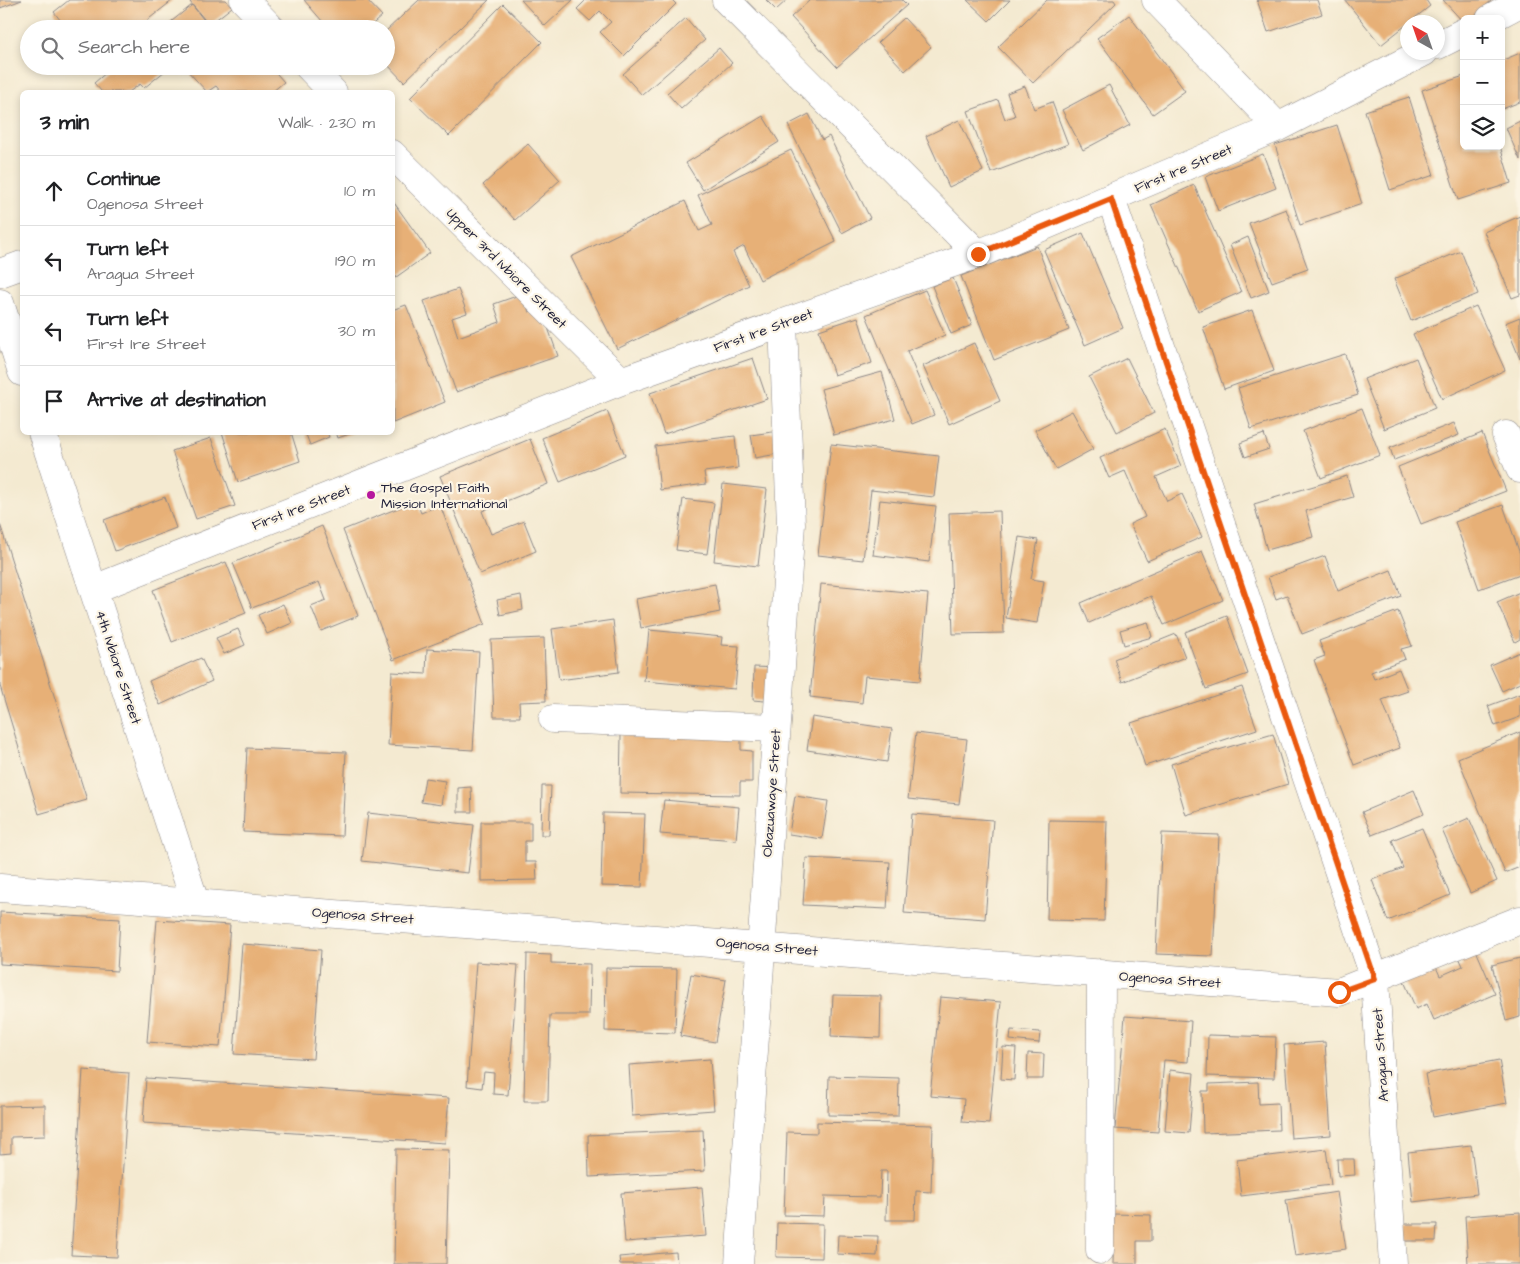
<!DOCTYPE html>
<html lang="en">
<head>
<meta charset="utf-8">
<style>
  body { margin:0; font-family:"Architects Daughter",sans-serif; background:#f2f2f2; color:#202124 }
  .controls { position:absolute; right:15px; top:15px; display:grid; overflow:hidden; border-radius:8px; box-shadow:0 2px 8px #0003 }
  .controls button { width:45px; height:45px; display:grid; place-items:center; padding:0; border:0; border-bottom:1px solid #e0e0e0; background:#fff; color:#202124; font:25px sans-serif }
  .compass { position:absolute; left:1400px; top:15px; width:45px; height:45px; border-radius:50%; background:#fff; box-shadow:0 2px 8px #0003; rotate:320deg }
  .stop { position:absolute; width:15px; height:15px; margin:-11px; border:4px solid #ea580c; border-radius:50%; background:#fff }
  .stop.end { background:#ea580c; border-color:#fff; box-shadow:0 1px 5px #0008 }
  .list { margin:0; padding:0; list-style:none }
  h2 { display:flex; justify-content:space-between; align-items:center; height:65px; margin:0; padding:0 20px; font-size:21px }
  h2 small { font-size:16px; font-weight:400; color:#757577 }
  .list li { display:grid; grid-template-columns:32px 1fr auto; gap:15px; align-items:center; box-sizing:border-box; height:70px; padding:0 20px; border-top:1px solid #e0e0e0 }
  .list b { display:block; font-size:19px; white-space:nowrap }
  .list p { margin:0; font-size:16px; white-space:nowrap; color:#757577 }
  .list em { font-size:16px; font-style:normal; color:#757577 }
  .icon { flex:none; width:28px; height:28px; fill:none; stroke:currentColor; stroke-width:2; stroke-linecap:round; stroke-linejoin:round }
  .map { position:relative; flex:none; width:1520px; height:1264px; overflow:hidden }
  .search { position:absolute; background:#fff; box-shadow:0 2px 8px #0003; left:20px; top:20px; width:375px; height:55px; display:flex; align-items:center; gap:12px; box-sizing:border-box; padding:0 18px; border-radius:28px; color:#757577; font-size:19px }
  .panel { position:absolute; background:#fff; box-shadow:0 2px 8px #0003; left:20px; top:90px; width:375px; height:345px; border-radius:8px }
  .map>svg:first-child { display:block }
  .building { fill:#e7b077 }
  .lines { fill:none; stroke-linecap:round; stroke-linejoin:round }
  .minor-casing { stroke:#8b8686; stroke-width:29 }
  .minor { stroke:#fff; stroke-width:28 }
  .route { stroke:#ea580c; stroke-width:6 }
  .poi-dot { fill:#b5179e; stroke:#fcf5e5; stroke-width:2 }
  .labels { text-anchor:middle; stroke-width:4.5; stroke-linejoin:round; paint-order:stroke }
  .street-label { font-size:14px; fill:#22223b; stroke:#fcf5e5 }
  .poi-label { font-size:14px; fill:#22223b; stroke:#fcf5e5; text-anchor:start }
</style>
</head>
<body>
<div class="map">
<svg width="1520" height="1264" viewBox="0 0 1520 1264">
  <rect width="100%" height="100%" fill="#fcf5e5"/>
  <filter id="ink" filterUnits="userSpaceOnUse"><feTurbulence type="fractalNoise" baseFrequency=".02" numOctaves="2"/><feDisplacementMap in="SourceGraphic" scale="10" xChannelSelector="R" yChannelSelector="G"/><feConvolveMatrix kernelMatrix="1 2 1 2 8 2 1 2 1" color-interpolation-filters="sRGB"/></filter>
  <filter id="wash" filterUnits="userSpaceOnUse"><feTurbulence type="fractalNoise" baseFrequency=".0096" numOctaves="4" result="noise"/><feDisplacementMap in="SourceGraphic" scale="20" xChannelSelector="R" yChannelSelector="G"/><feGaussianBlur stdDeviation="1.12" result="paint"/><feColorMatrix in="noise" values="0 0 0 0 0 0 0 0 0 0 0 0 0 0 0 0 0 1.4 0 .05"/><feComposite in="paint" operator="in"/></filter>
  <g filter="url(#wash)">
    <rect width="100%" height="100%" fill="#f4ead1"/>
    <g id="blocks">
      <path class="building" d="M0 0H22L0 8Z
        M69 0H173L136 29H67L54 12Z
        M193 0H226L232 7 209 25 190 2Z
        M304 0H367L382 16 367 29H329Z
        M419 0H489L404 82 386 63V31Z
        M521 0H573L545 26Z
        M586 0H672L676 4 624 56 600 32 611 22 600 11 590 21 577 9Z
        M766 0H787L776 10Z
        M810 0H902L907 5 837 67 791 17Z
        M967 0H1010L989 21Z
        M1047 0H1114L1116 3 1033 83 998 47Z
        M1257 0H1317L1322 14 1268 32Z
        M1345 0H1426L1430 6 1381 45Z
        M1443 0H1492L1471 19H1464V23Z
        M503 4 542 42 449 136 410 98Z
        M192 5 211 29H162Z
        M1129 15 1185 91 1153 114 1097 38Z
        M686 18 705 40 642 95 623 74Z
        M904 18 931 47 905 71 878 42Z
        M719 48 732 63 681 109 667 93Z
        M1520 53V102L1502 109 1501 61Z
        M114 66H171L144 88 140 84 129 92H102L94 83Z
        M187 66H270L284 82 272 92H221L216 86 207 92 185 68Z
        M1464 76V146H1500L1511 183 1458 200 1422 90Z
        M1109 85 1130 125 1083 150 1062 110Z
        M1025 86 1034 109 1052 102 1068 144 991 173 968 111 998 100 1005 119 1015 116 1007 93Z
        M1409 97 1434 175 1390 190 1365 111Z
        M809 114 822 140 829 136 870 218 842 233 788 125Z
        M763 116 779 142 703 190 686 163Z
        M959 120 983 171 949 187 926 136Z
        M1520 121V160L1506 128Z
        M1337 125 1362 204 1300 225 1275 145Z
        M528 144 560 180 515 220 483 185Z
        M791 150 836 242 760 280 744 246 733 252 749 285 617 349 571 257 685 201 699 231 712 225 698 195Z
        M1263 154 1276 188 1218 211 1205 177Z
        M1194 185 1241 292 1198 311 1151 205Z
        M392 200 430 253 392 280Z
        M1286 209 1308 269 1272 282 1249 223Z
        M1520 216V295L1512 298 1484 232Z
        M1083 233 1123 328 1085 345 1044 250Z
        M1248 237 1269 291 1251 298 1230 245Z
        M1037 246 1069 330 994 360 961 276Z
        M1461 251 1478 294 1411 321 1394 279Z
        M953 278 972 325 951 334 932 286Z
        M458 289 467 313 452 318 458 337 500 322 494 304 522 294 529 312 541 308 558 356 456 392 424 301Z
        M925 290 945 335 907 351 934 415 912 424 866 315Z
        M406 305 445 402 393 423 392 310Z
        M1476 306 1505 370 1442 399 1413 334Z
        M1252 310 1274 371 1224 389 1203 327Z
        M858 317 872 363 834 375 819 330Z
        M1520 317V359L1505 323Z
        M974 343 1000 401 949 424 923 366Z
        M1345 354 1358 395 1251 429 1238 388Z
        M753 358 767 399 664 434 650 393Z
        M1127 358 1154 413 1117 432 1089 377Z
        M1416 358 1435 408 1384 429 1364 379Z
        M882 372 895 419 834 435 821 389Z
        M1362 408 1380 455 1321 478 1303 431Z
        M607 411 625 455 560 482 542 438Z
        M1072 411 1093 449 1056 469 1035 430Z
        M1454 423 1459 435 1394 460 1390 448Z
        M1165 429 1181 466 1156 477 1167 501 1182 494 1202 537 1147 561 1130 524 1145 517 1125 471 1109 478 1100 458Z
        M779 431 783 453 755 458 751 435Z
        M222 432H291L300 461 238 482Z
        M305 432H327L329 437 310 445Z
        M336 432H352V433L338 438Z
        M1482 433 1506 491 1421 524 1398 467Z
        M1264 434 1269 449 1245 457 1240 443Z
        M735 436 738 468 704 472 706 484 660 490 655 446Z
        M211 438 235 506 196 519 172 451Z
        M530 439 548 484 482 511 491 534 524 521 536 551 480 574 440 476Z
        M831 444 939 456 934 497 871 490 863 560 818 555Z
        M1347 476 1353 497 1306 511 1313 537 1267 550 1254 504Z
        M723 484 767 489 758 566 714 561Z
        M165 497 176 528 115 551 104 520Z
        M683 499 714 503 707 554 676 550Z
        M880 500 936 506 929 562 873 555Z
        M416 501 421 513 440 505 485 624 393 660 343 530Z
        M1503 505 1520 554V574L1479 589 1455 522Z
        M1000 511 1004 633 953 634 949 513Z
        M0 524 87 800 39 814 0 686Z
        M322 526 358 616 321 631 311 606 326 600 319 582 252 608 233 563Z
        M1019 537 1038 540 1031 579 1044 581 1037 623 1006 618Z
        M1202 551 1223 600 1164 625 1151 596 1089 623 1081 603Z
        M1325 556 1338 591 1391 570 1401 596 1302 634 1287 595 1276 599 1268 577Z
        M226 562 246 613 172 642 153 590Z
        M715 584 720 612 641 628 636 599Z
        M821 584 928 594 920 681 865 676 862 703 810 697Z
        M1520 592V639L1515 642 1497 602Z
        M521 595 523 610 500 615 497 600Z
        M283 604 292 623 267 634 258 615Z
        M1398 611 1412 646 1401 649 1405 659 1371 672 1374 679 1399 669 1408 691 1382 700 1400 748 1354 765 1314 660 1325 656 1319 641Z
        M1227 616 1248 674 1206 689 1185 632Z
        M613 620 619 672 559 680 552 629Z
        M1148 622 1152 637 1124 645 1120 630Z
        M238 629 245 645 224 654 216 638Z
        M649 630 722 637 721 645 739 646 735 689 644 681Z
        M1176 634 1185 657 1122 682 1114 659Z
        M544 638 546 701 519 702 520 717H494L491 640Z
        M427 649 479 652 473 750 388 745 392 672 426 674Z
        M1520 652V683L1502 691 1490 665Z
        M201 658 212 681 160 705 149 681Z
        M754 667 778 668 776 702 753 700Z
        M1242 687 1257 729 1145 766 1131 723Z
        M1520 694V717L1495 726 1488 706Z
        M812 717 892 729 887 762 807 750Z
        M1520 732V867L1505 873 1458 758Z
        M916 733 967 739 959 804 908 799Z
        M1273 734 1288 784 1186 815 1171 764Z
        M621 735 741 736V750L752 751V782H740V795L620 793Z
        M247 748 346 752 342 836 243 832Z
        M425 778 445 781 441 805 421 802Z
        M542 786H551L549 835H541Z
        M471 787 472 812H458V788Z
        M1414 790 1424 814 1372 835 1362 812Z
        M795 796 828 801 822 839 789 834Z
        M664 800 739 807 736 840 660 834Z
        M368 813 474 825 468 873 362 861Z
        M603 813 645 814 642 887 601 886Z
        M912 814 993 820 985 919 904 913Z
        M1469 818 1497 881 1470 893 1442 830Z
        M1049 820 1107 821 1104 921 1047 920Z
        M481 822H531V841H525V862H536L537 880 481 881Z
        M1422 828 1450 895 1388 921 1372 880 1403 868 1392 840Z
        M1162 833 1219 835 1213 956 1156 954Z
        M806 858 890 862 887 909 803 905Z
        M0 912 120 919 117 971 0 964Z
        M157 920 230 925 220 1047 147 1042Z
        M242 944 321 950 313 1059 234 1054Z
        M1475 948 1495 994 1434 1020 1427 1004 1416 1009 1404 981 1436 967 1440 976 1463 966 1458 955Z
        M527 954 551 955V963L590 964 589 1015H550L548 1101H524Z
        M1520 958V1017L1506 1021 1492 965Z
        M476 962 518 965 508 1095 493 1094 494 1073 484 1072 482 1088 467 1086Z
        M606 968 677 969 675 1033 605 1031Z
        M691 974 726 980 715 1042 680 1036Z
        M833 995 881 996 880 1038 831 1036Z
        M940 997 1001 1002 989 1124 962 1122 964 1099 930 1096Z
        M1125 1016 1191 1021 1188 1062 1164 1060 1158 1132 1115 1129Z
        M1011 1030 1040 1032 1039 1043 1010 1040Z
        M1208 1035 1276 1037 1274 1078 1207 1076Z
        M1325 1042 1331 1135 1291 1138 1284 1045Z
        M1003 1047 1016 1048 1014 1080 1001 1079Z
        M1028 1053 1044 1054 1043 1079H1027Z
        M710 1059 714 1110 632 1116 629 1065Z
        M1499 1060 1507 1103 1433 1117 1425 1074Z
        M83 1070 129 1073 117 1257 71 1255Z
        M1170 1070 1194 1073 1189 1133 1165 1131Z
        M829 1076 899 1078 898 1116 828 1115Z
        M146 1078 449 1098 445 1143 143 1123Z
        M1258 1082 1259 1104 1278 1103 1279 1130 1203 1133 1202 1091H1209V1084Z
        M45 1105V1136L11 1137V1153L0 1154V1106Z
        M817 1122 933 1125 931 1192 916 1191 915 1220H886L887 1171H881L880 1197 825 1196 824 1216 784 1215 787 1132 817 1133Z
        M703 1130 705 1171 589 1177 588 1135Z
        M1471 1145 1477 1194 1413 1202 1408 1152Z
        M396 1149 449 1150 446 1264H394Z
        M1326 1149 1331 1185 1241 1196 1237 1160Z
        M1337 1159H1354L1355 1175 1338 1176Z
        M702 1187 706 1236 625 1242 621 1193Z
        M1337 1192 1346 1249 1295 1256 1286 1200Z
        M1520 1212V1264H1468L1465 1216Z
        M1114 1214 1151 1215V1241H1137V1264H1113Z
        M777 1223 823 1224 822 1258 776 1257Z
        M1404 1224H1437L1436 1241H1404Z
        M838 1235 878 1236 877 1256 837 1254Z
        M676 1252 677 1264H620L619 1257Z"/>
    </g>
  </g>
  <g filter="url(#ink)">
    <use href="#blocks" fill-opacity="0" stroke="#8b8686" stroke-width="1"/>
    <g class="lines">
      <g class="minor-casing">
        <path id="minor" d="M244 0 272 29
          M726 0 978 254
          M1156 0 1278 127
          M1490 19 1520 3
          M1438 45 1464 32
          M308 66 333 92
          M392 154 621 381
          M1111 199 1375 979 1393 1264
          M0 273 22 265
          M0 303 22 372
          M42 432 195 902
          M1506 435 1520 469
          M94 589 621 381 978 254 1278 127 1424 52
          M553 719 776 728
          M0 888 1339 992 1520 920
          M1100 1250 1101 973
          M739 1264 791 524 783 323"/>
      </g>
      <use href="#minor" class="minor"/>
    </g>
  </g>
  <g class="lines" filter="url(#ink)">
    <path class="route" d="M978 254 1111 199 1375 979 1339 992"/>
  </g>
  <circle class="poi-dot" cx="371" cy="495" r="5"/>
  <g class="labels">
    <g class="street-label">
      <text transform="translate(1183 168) rotate(-23)" y="5">First Ire Street</text>
      <text transform="translate(507 268) rotate(45)" y="5">Upper 3rd Ivbiore Street</text>
      <text transform="translate(763 330) rotate(-20)" y="5">First Ire Street</text>
      <text transform="translate(301 507) rotate(-21)" y="5">First Ire Street</text>
      <text transform="translate(119 667) rotate(72)" y="5">4th Ivbiore Street</text>
      <text transform="translate(771 793) rotate(-86)" y="5">Obazuawaye Street</text>
      <text transform="translate(363 915) rotate(4)" y="5">Ogenosa Street</text>
      <text transform="translate(767 946) rotate(5)" y="5">Ogenosa Street</text>
      <text transform="translate(1170 979) rotate(4)" y="5">Ogenosa Street</text>
      <text transform="translate(1380 1055) rotate(-94)" y="5">Aragua Street</text>
    </g>
    <g class="poi-label">
      <text x="381" y="492">The Gospel Faith<tspan x="381" dy="16">Mission International</tspan></text>
    </g>
  </g>
</svg>
<div class="controls">
<button>+</button>
<button>−</button>
<button><svg class="icon" aria-label="layers" viewBox="0 0 24 24"><path d="M12 4l9 5-9 5-9-5zM3 14l9 5 9-5"/></svg></button>
</div>
<svg class="compass" viewBox="-18 -18 36 36"><path d="M0-13l5 13h-10z" fill="#e53935"/><path d="M0 13l5-13h-10z" fill="#757577"/></svg>
<div class="stop" style="left:1339px;top:992px"></div>
<div class="stop end" style="left:978px;top:254px"></div>
<div class="search"><svg class="icon" aria-label="search" viewBox="0 0 24 24"><circle cx="10" cy="10" r="6"/><path d="M15 15l6 6"/></svg>Search here</div>
<section class="panel">
<h2>3 min<small>Walk · 230 m</small></h2>
<ul class="list">
<li><svg class="icon" aria-label="ahead" viewBox="0 0 24 24"><path d="M12 20V5M6 11l6-6 6 6"/></svg><div><b>Continue</b><p>Ogenosa Street</p></div><em>10 m</em></li>
<li><svg class="icon" aria-label="left" viewBox="0 0 24 24"><path d="M17 20v-9H6M10 6l-5 5 5 5"/></svg><div><b>Turn left</b><p>Aragua Street</p></div><em>190 m</em></li>
<li><svg class="icon" aria-label="left" viewBox="0 0 24 24"><path d="M17 20v-9H6M10 6l-5 5 5 5"/></svg><div><b>Turn left</b><p>First Ire Street</p></div><em>30 m</em></li>
<li><svg class="icon" aria-label="arrive" viewBox="0 0 24 24"><path d="M6 21V4h12l-3 4 3 4H6"/></svg><div><b>Arrive at destination</b></div></li>
</ul>
</section>
</div>
</body>
</html>
